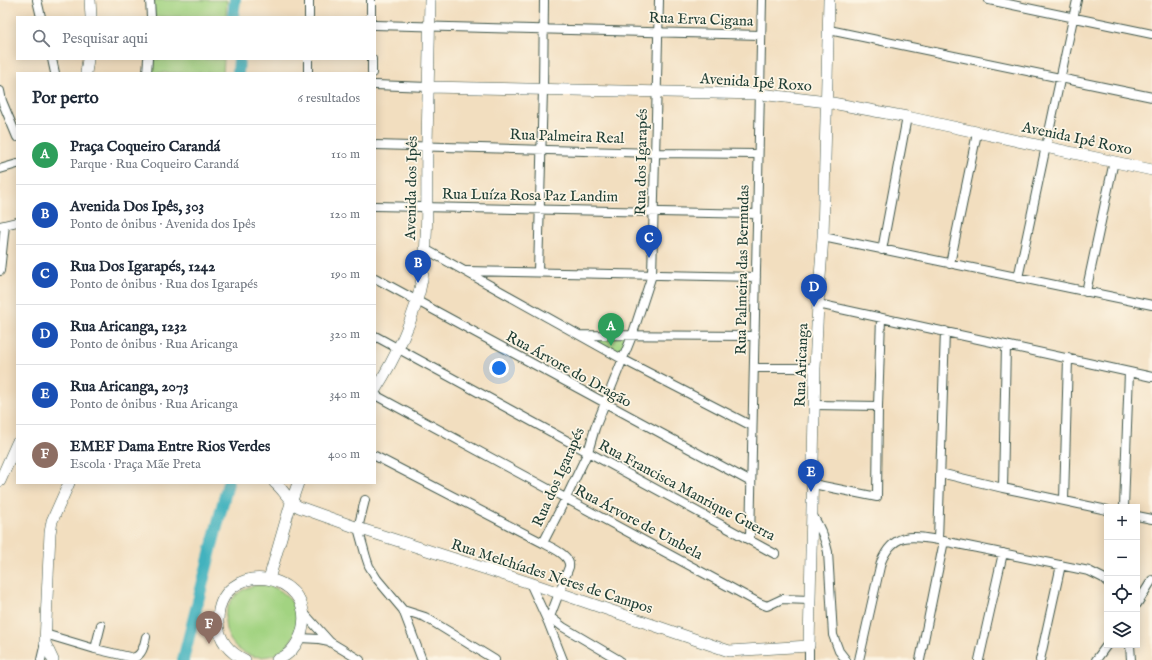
<!DOCTYPE html>
<html lang="pt">
<head>
<meta charset="utf-8">
<style>
  body { margin:0; font-family:"IM FELL English",serif; background:#f6f6f7; color:#1f2937 }
  .controls { position:absolute; right:12px; bottom:12px; display:grid; overflow:hidden; border-radius:0px; box-shadow:0 2px 10px #0003 }
  .controls button { width:36px; height:36px; display:grid; place-items:center; padding:0; border:0; border-bottom:1px solid #e0e1e3; background:#fff; color:#1f2937; font:20px sans-serif }
  .you { position:absolute; left:499px; top:368px; width:14px; height:14px; margin:-10px; border:3px solid #fff; border-radius:50%; background:#1a73e8; box-shadow:0 0 0 6px #1a73e833 }
  .badge { display:grid; place-items:center; width:26px; height:26px; border-radius:50%; background:#b5179e; color:#fff; font-size:13px; font-weight:700 }
  .pin { position:absolute; translate:-50% -33px; filter:drop-shadow(0 1px 2px #0008) }
  .pin::after { content:''; position:absolute; top:21px; width:14px; height:12px; background:inherit; clip-path:polygon(0 0,100% 0,50% 100%) }
  .list { margin:0; padding:0; list-style:none }
  h2 { display:flex; justify-content:space-between; align-items:center; height:52px; margin:0; padding:0 16px; font-size:17px }
  h2 small { font-size:13px; font-weight:400; color:#747a83 }
  .list li { display:grid; grid-template-columns:26px 1fr auto; gap:12px; align-items:center; box-sizing:border-box; height:60px; padding:0 16px; border-top:1px solid #e0e1e3 }
  .list b { display:block; font-size:15px; white-space:nowrap }
  .list p { margin:0; font-size:13px; white-space:nowrap; color:#747a83 }
  .list em { font-size:13px; font-style:normal; color:#747a83 }
  .icon { flex:none; width:22px; height:22px; fill:none; stroke:currentColor; stroke-width:2; stroke-linecap:round; stroke-linejoin:round }
  .map { position:relative; flex:none; width:1152px; height:660px; overflow:hidden }
  .search { position:absolute; background:#fff; box-shadow:0 2px 10px #0003; left:16px; top:16px; width:360px; height:44px; display:flex; align-items:center; gap:10px; box-sizing:border-box; padding:0 14px; border-radius:0px; color:#747a83; font-size:15px }
  .panel { position:absolute; background:#fff; box-shadow:0 2px 10px #0003; left:16px; top:72px; width:360px; height:412px; border-radius:0px }
  .map>svg:first-child { display:block }
  .green { fill:#a2d381; stroke:#60885a }
  .lines { fill:none; stroke-linecap:round; stroke-linejoin:round }
  .river { stroke:#43b2be; stroke-width:12 }
  .street-casing { stroke:#3f5549; stroke-width:10 }
  .secondary-casing { stroke:#3f5549; stroke-width:12 }
  .street { stroke:#fff; stroke-width:8 }
  .secondary { stroke:#fff; stroke-width:11 }
  .labels { text-anchor:middle; stroke-width:3.5; stroke-linejoin:round; paint-order:stroke }
  .street-label { font-size:15px; fill:#1f3d34; stroke:#fcf5e5 }
</style>
</head>
<body>
<div class="map">
<svg width="1152" height="660" viewBox="0 0 1152 660">
  <rect width="100%" height="100%" fill="#fcf5e5"/>
  <filter id="ink" filterUnits="userSpaceOnUse"><feTurbulence type="fractalNoise" baseFrequency=".025" numOctaves="2"/><feDisplacementMap in="SourceGraphic" scale="8" xChannelSelector="R" yChannelSelector="G"/><feConvolveMatrix kernelMatrix="1 2 1 2 8 2 1 2 1" color-interpolation-filters="sRGB"/></filter>
  <filter id="wash" filterUnits="userSpaceOnUse"><feTurbulence type="fractalNoise" baseFrequency=".012" numOctaves="4" result="noise"/><feDisplacementMap in="SourceGraphic" scale="16" xChannelSelector="R" yChannelSelector="G"/><feGaussianBlur stdDeviation="0.9" result="paint"/><feColorMatrix in="noise" values="0 0 0 0 0 0 0 0 0 0 0 0 0 0 0 0 0 1.4 0 .05"/><feComposite in="paint" operator="in"/></filter>
  <g filter="url(#wash)">
    <rect width="100%" height="100%" fill="#f2debf"/>
    <path class="green" d="M153 0H227L226 17H153Z
      M150 59H224L223 73H149Z
      M574 332 629 334 620 358Z
      M225 621a36 36 0 1 1 72 0a36 36 0 1 1-72 0Z"/>
    <g class="lines">
      <path class="river" d="M233 17 235 0
        M238 73 239 59
        M183 660 228 483"/>
    </g>
  </g>
  <g filter="url(#ink)">
    <g class="lines">
      <g class="street-casing">
        <path id="street" d="M37 0 41 17
          M150 0 151 17
          M989 0 1152 34
          M309 17V0
          M371 17V0
          M375 25 761 35
          M829 30 1152 97
          M52 59 55 73
          M372 59V73
          M147 73 148 59
          M308 73V59
          M375 85 428 87
          M0 91 2 101 17 137
          M375 145 655 153 758 154
          M0 169 17 164
          M375 206 757 214
          M0 226 17 222
          M823 237 1152 305
          M425 249 622 359 752 426
          M882 250 907 117
          M950 264 977 133
          M0 271 5 225
          M466 271 756 277
          M538 272 543 90 544 0
          M375 278 751 482
          M1018 278 1077 0
          M1086 292 1114 161
          M818 304 1152 377
          M580 335 755 336
          M375 336 775 554
          M754 368H815
          M375 395 759 603 767 606 782 599 810 600
          M815 405 878 406
          M375 456 543 543C552 548 571 555 569 567L548 622
          M940 473 1003 488 1107 510
          M813 484 877 497 878 406 881 318
          M1003 488 1006 345
          M365 500 358 528 366 557 369 566 377 579 403 610 422 660
          M1064 500 1068 358
          M1124 507 1129 372
          M812 514C820 527 825 537 828 552L833 635 839 651 846 660
          M1137 516 1152 519
          M750 540 762 0
          M938 540 945 331
          M543 543 566 498 588 452 595 428 632 336 652 275 659 0
          M530 583 548 622 563 660
          M1137 604 1152 580
          M403 610 425 617 495 660
          M303 612 330 642 360 660
          M550 617 563 627 619 660
          M45 634 95 649 134 658C143 654 144 645 146 637
          M300 638 319 639 329 641
          M1130 645 1131 660
          M809 646V660
          M95 649 101 625
          M41 660 45 643
          M859 660 881 562C893 533 910 535 938 540L1089 571 1103 578 1107 582
          M920 660 944 541
          M979 660 1003 553
          M1040 660 1061 565
          M1096 660 1107 645"/>
      </g>
      <g class="secondary-casing">
        <path id="secondary" d="M90 0 91 17
          M86 73 88 59
          M428 87 760 94 827 102 907 117 1152 170
          M375 390C395 359 416 315 422 279 429 235 426 190 427 145 428 97 429 48 430 0
          M0 481 17 443
          M275 483C285 491 288 501 299 507L358 528 530 583 729 651 809 646 815 368 818 304 823 237 829 0
          M269 579 291 503 298 483
          M53 660 45 643 50 533 52 521 69 483
          M245 660C230 653 218 640 218 622 217 556 318 570 302 631 298 644 290 655 277 660"/>
      </g>
      <use href="#street" class="street"/>
      <use href="#secondary" class="secondary"/>
    </g>
  </g>
  <g class="labels">
    <g class="street-label">
      <text transform="translate(701 19) rotate(2)" y="5">Rua Erva Cigana</text>
      <text transform="translate(756 82) rotate(4)" y="5">Avenida Ipê Roxo</text>
      <text transform="translate(567 136) rotate(2)" y="5">Rua Palmeira Real</text>
      <text transform="translate(1077 138) rotate(12)" y="5">Avenida Ipê Roxo</text>
      <text transform="translate(641 162) rotate(-89)" y="5">Rua dos Igarapés</text>
      <text transform="translate(411 188) rotate(-89)" y="5">Avenida dos Ipês</text>
      <text transform="translate(530 195) rotate(1)" y="5">Rua Luíza Rosa Paz Landim</text>
      <text transform="translate(742 270) rotate(-89)" y="5">Rua Palmeira das Bermudas</text>
      <text transform="translate(801 365) rotate(-88)" y="5">Rua Aricanga</text>
      <text transform="translate(569 369) rotate(29)" y="5">Rua Árvore do Dragão</text>
      <text transform="translate(558 477) rotate(-66)" y="5">Rua dos Igarapés</text>
      <text transform="translate(687 490) rotate(28)" y="5">Rua Francisca Manrique Guerra</text>
      <text transform="translate(639 522) rotate(28)" y="5">Rua Árvore de Umbela</text>
      <text transform="translate(552 576) rotate(18)" y="5">Rua Melchíades Neres de Campos</text>
    </g>
  </g>
</svg>
<div class="controls">
<button>+</button>
<button>−</button>
<button><svg class="icon" aria-label="locate" viewBox="0 0 24 24"><circle cx="12" cy="12" r="6"/><path d="M12 2v4M12 18v4M2 12h4M18 12h4"/></svg></button>
<button><svg class="icon" aria-label="layers" viewBox="0 0 24 24"><path d="M12 4l9 5-9 5-9-5zM3 14l9 5 9-5"/></svg></button>
</div>
<div class="you"></div>
<div class="pin badge" style="left:611px;top:346px;background:#2e9e5b">A</div>
<div class="pin badge" style="left:418px;top:283px;background:#1a4fb4">B</div>
<div class="pin badge" style="left:649px;top:258px;background:#1a4fb4">C</div>
<div class="pin badge" style="left:814px;top:307px;background:#1a4fb4">D</div>
<div class="pin badge" style="left:811px;top:492px;background:#1a4fb4">E</div>
<div class="pin badge" style="left:209px;top:644px;background:#8d6e63">F</div>
<div class="search"><svg class="icon" aria-label="search" viewBox="0 0 24 24"><circle cx="10" cy="10" r="6"/><path d="M15 15l6 6"/></svg>Pesquisar aqui</div>
<section class="panel">
<h2>Por perto<small>6 resultados</small></h2>
<ul class="list">
<li><span class="badge" style="background:#2e9e5b">A</span><div><b>Praça Coqueiro Carandá</b><p>Parque · Rua Coqueiro Carandá</p></div><em>110 m</em></li>
<li><span class="badge" style="background:#1a4fb4">B</span><div><b>Avenida Dos Ipês, 303</b><p>Ponto de ônibus · Avenida dos Ipês</p></div><em>120 m</em></li>
<li><span class="badge" style="background:#1a4fb4">C</span><div><b>Rua Dos Igarapés, 1242</b><p>Ponto de ônibus · Rua dos Igarapés</p></div><em>190 m</em></li>
<li><span class="badge" style="background:#1a4fb4">D</span><div><b>Rua Aricanga, 1232</b><p>Ponto de ônibus · Rua Aricanga</p></div><em>320 m</em></li>
<li><span class="badge" style="background:#1a4fb4">E</span><div><b>Rua Aricanga, 2073</b><p>Ponto de ônibus · Rua Aricanga</p></div><em>340 m</em></li>
<li><span class="badge" style="background:#8d6e63">F</span><div><b>EMEF Dama Entre Rios Verdes</b><p>Escola · Praça Mãe Preta</p></div><em>400 m</em></li>
</ul>
</section>
</div>
</body>
</html>
